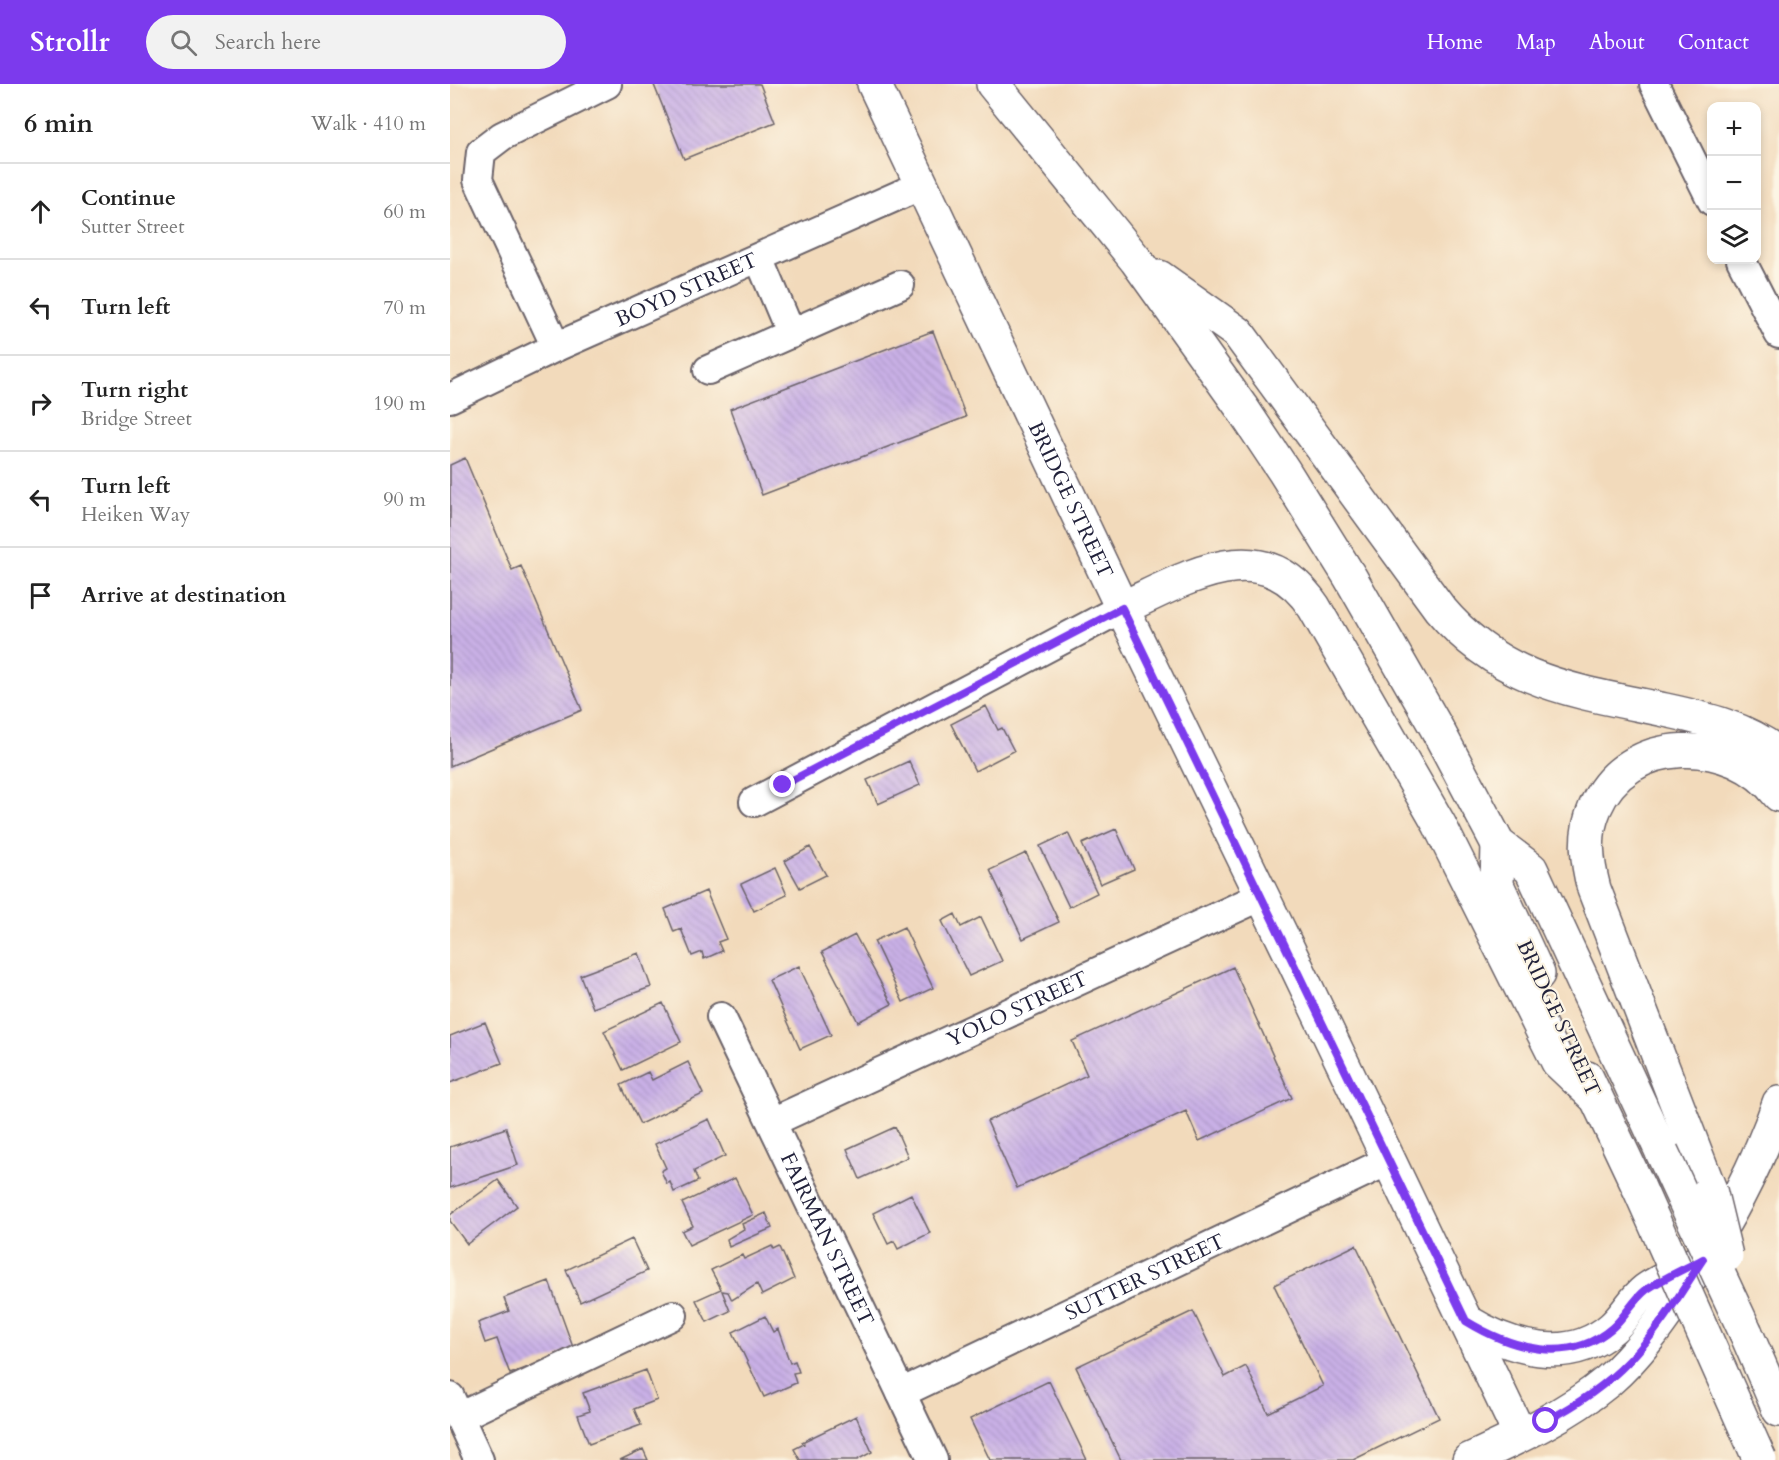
<!DOCTYPE html>
<html lang="en">
<head>
<meta charset="utf-8">
<style>
  body { margin:0; font-family:Cardo,serif; background:#f2f2f2; color:#222 }
  .controls { position:absolute; right:18px; top:18px; display:grid; overflow:hidden; border-radius:12px; box-shadow:0 3px 9px #0003 }
  .controls button { width:54px; height:54px; display:grid; place-items:center; padding:0; border:0; border-bottom:2px solid #e0e0e0; background:#fff; color:#222; font:30px sans-serif }
  .stop { position:absolute; width:18px; height:18px; margin:-14px; border:4px solid #7c3aed; border-radius:50%; background:#fff }
  .stop.end { background:#7c3aed; border-color:#fff; box-shadow:0 2px 6px #0008 }
  .list { margin:0; padding:0; list-style:none }
  h2 { display:flex; justify-content:space-between; align-items:center; height:78px; margin:0; padding:0 24px; font-size:26px }
  h2 small { font-size:20px; font-weight:400; color:#767676 }
  .list li { display:grid; grid-template-columns:39px 1fr auto; gap:18px; align-items:center; box-sizing:border-box; height:96px; padding:0 24px; border-top:2px solid #e0e0e0 }
  .list b { display:block; font-size:22px; white-space:nowrap }
  .list p { margin:0; font-size:20px; white-space:nowrap; color:#767676 }
  .list em { font-size:20px; font-style:normal; color:#767676 }
  .icon { flex:none; width:33px; height:33px; fill:none; stroke:currentColor; stroke-width:2; stroke-linecap:round; stroke-linejoin:round }
  .map { position:relative; flex:none; width:1329px; height:1376px; overflow:hidden }
  header { display:flex; align-items:center; gap:36px; box-sizing:border-box; height:84px; padding:0 30px; background:#7c3aed; color:#fff }
  header strong { font-size:28px }
  nav { display:flex; gap:33px; margin-inline-start:auto; font-size:21px }
  .search { width:420px; height:54px; background:#f2f2f2; display:flex; align-items:center; gap:15px; box-sizing:border-box; padding:0 21px; border-radius:33px; color:#767676; font-size:22px }
  main { display:flex }
  aside { flex:1; background:#fff }
  .map>svg:first-child { display:block }
  .building { fill:url(#building-back-hatch) }
  .lines { fill:none; stroke-linecap:round; stroke-linejoin:round }
  .minor-casing { stroke:#6b6268; stroke-width:32 }
  .major-casing { stroke:#6b6268; stroke-width:36 }
  .minor { stroke:#fff; stroke-width:28 }
  .major { stroke:#fff; stroke-width:33 }
  .major-bridge-casing { stroke:#6b6268; stroke-width:36; stroke-linecap:butt }
  .major-bridge { stroke:#fff; stroke-width:33 }
  .route { stroke:#7c3aed; stroke-width:8 }
  .labels { text-anchor:middle; stroke-width:4.5; stroke-linejoin:round; paint-order:stroke }
  .street-label { font-size:21px; fill:#22223b; stroke:#fcf5e5 }
</style>
</head>
<body>
<header>
<strong>Strollr</strong>
<div class="search"><svg class="icon" aria-label="search" viewBox="0 0 24 24"><circle cx="10" cy="10" r="6"/><path d="M15 15l6 6"/></svg>Search here</div>
<nav><a>Home</a><a>Map</a><a>About</a><a>Contact</a></nav>
</header>
<main>
<aside>
<h2>6 min<small>Walk · 410 m</small></h2>
<ul class="list">
<li><svg class="icon" aria-label="ahead" viewBox="0 0 24 24"><path d="M12 20V5M6 11l6-6 6 6"/></svg><div><b>Continue</b><p>Sutter Street</p></div><em>60 m</em></li>
<li><svg class="icon" aria-label="left" viewBox="0 0 24 24"><path d="M17 20v-9H6M10 6l-5 5 5 5"/></svg><div><b>Turn left</b></div><em>70 m</em></li>
<li><svg class="icon" aria-label="right" viewBox="0 0 24 24"><path d="M7 20v-9h11M14 6l5 5-5 5"/></svg><div><b>Turn right</b><p>Bridge Street</p></div><em>190 m</em></li>
<li><svg class="icon" aria-label="left" viewBox="0 0 24 24"><path d="M17 20v-9H6M10 6l-5 5 5 5"/></svg><div><b>Turn left</b><p>Heiken Way</p></div><em>90 m</em></li>
<li><svg class="icon" aria-label="arrive" viewBox="0 0 24 24"><path d="M6 21V4h12l-3 4 3 4H6"/></svg><div><b>Arrive at destination</b></div></li>
</ul>
</aside>
<div class="map">
<svg width="1329" height="1376" viewBox="0 0 1329 1376">
  <defs>
    <pattern id="building-back-hatch" width="6" height="6" patternUnits="userSpaceOnUse" patternTransform="scale(1.5)"><rect width="6" height="6" fill="#c9b0e6"/><path d="M-1 5l2 2M0 0l6 6M5-1l2 2" fill="none" stroke="#ac97c6"/></pattern>
  </defs>
  <rect width="100%" height="100%" fill="#fcf5e5"/>
  <filter id="ink" filterUnits="userSpaceOnUse"><feTurbulence type="fractalNoise" baseFrequency=".0167" numOctaves="2"/><feDisplacementMap in="SourceGraphic" scale="12" xChannelSelector="R" yChannelSelector="G"/><feConvolveMatrix kernelMatrix="1 2 1 2 8 2 1 2 1" color-interpolation-filters="sRGB"/></filter>
  <filter id="wash" filterUnits="userSpaceOnUse"><feTurbulence type="fractalNoise" baseFrequency=".008" numOctaves="4" result="noise"/><feDisplacementMap in="SourceGraphic" scale="24" xChannelSelector="R" yChannelSelector="G"/><feGaussianBlur stdDeviation="1.35" result="paint"/><feColorMatrix in="noise" values="0 0 0 0 0 0 0 0 0 0 0 0 0 0 0 0 0 1.4 0 .05"/><feComposite in="paint" operator="in"/></filter>
  <g filter="url(#wash)">
    <rect width="100%" height="100%" fill="#f2dabb"/>
    <g id="blocks">
      <path class="building" d="M206 0H310L325 38 234 75 204 1Z
        M483 247 516 333 312 411 280 325Z
        M15 374 62 486 71 482 132 626 0 682V381Z
        M536 622 548 646 552 644 564 667 525 687 501 640Z
        M459 677 470 701 428 720 417 696Z
        M666 745 684 785 650 800 632 760Z
        M618 749 647 809 619 823 590 762Z
        M360 763 376 791 350 804 335 777Z
        M576 769 609 838 573 855 540 786Z
        M325 784 337 811 304 827 291 800Z
        M256 807 276 855 268 858 272 867 254 875 252 868 242 872 231 845 224 848 215 825Z
        M505 830 511 843 531 833 552 877 519 892 492 837Z
        M454 843 483 904 453 918 424 857Z
        M405 851 442 920 408 938 372 868Z
        M189 869 201 903 143 924 130 891Z
        M349 882 381 951 350 965 319 896Z
        M783 883 842 1014 749 1057 736 1027 567 1104 537 1037 637 991 622 957Z
        M213 919 231 958 173 986 154 947Z
        M35 938 52 979 0 999V952Z
        M238 978 253 1010 190 1040 171 1001 198 988 202 996Z
        M259 1035 275 1072 244 1087 248 1097 224 1108 220 1098 217 1100 211 1087 216 1084 205 1060Z
        M445 1043 458 1073 410 1095 397 1065Z
        M56 1044 68 1081 0 1104V1063Z
        M285 1094 303 1131 239 1161 232 1147 243 1142 232 1119Z
        M48 1096 67 1122 17 1160 0 1137V1131Z
        M461 1110 480 1149 448 1165 444 1157 438 1160 423 1129Z
        M316 1129 322 1144 279 1163 277 1155 294 1145 292 1140Z
        M182 1155 197 1187 130 1218 116 1186Z
        M906 1161 989 1334 903 1376H671L626 1283 743 1227 775 1293 796 1282 818 1329 873 1302 824 1201Z
        M322 1162 324 1166 330 1163 344 1195 312 1211 307 1200 282 1216 278 1208 272 1207 280 1227 257 1238 246 1216 271 1205 261 1186 292 1171 294 1175Z
        M99 1197 124 1266 60 1290 47 1255 35 1259 28 1239 59 1227 54 1214Z
        M315 1232 323 1248 328 1245 340 1279 345 1277 349 1288 343 1289 346 1299 314 1313 283 1248Z
        M196 1286 207 1316 184 1325 191 1341 139 1360 128 1331 140 1327 133 1309Z
        M599 1297 637 1376H540L520 1335Z
        M406 1332 422 1368 407 1376H350L344 1365 354 1360 352 1358Z
        M193 1365 198 1376H170Z"/>
    </g>
  </g>
  <g filter="url(#ink)">
    <use href="#blocks" fill-opacity="0" stroke="#6b6268" stroke-width="1.5"/>
    <g class="lines">
      <g class="minor-casing">
        <g id="minor">
          <path d="M1204 0 1262 117"/>
          <path d="M309 174 341 250"/>
          <path d="M1291 176 1329 250"/>
          <path d="M106 263 28 96 31 68 52 52 157 0"/>
          <path d="M258 286 450 201"/>
          <path id="s1" d="M0 314 106 263 472 101"/>
          <path d="M304 718 672 524"/>
          <path id="s2" d="M271 933 483 1376"/>
          <path id="s3" d="M322 1038 812 812"/>
          <path id="s4" d="M451 1309 940 1076"/>
          <path d="M0 1313 29 1376"/>
          <path d="M9 1333 223 1231"/>
        </g>
      </g>
      <g class="major-casing">
        <g id="major">
          <path id="s5" d="M424 0 672 524 840 869 1070 1351"/>
          <path d="M543 0 686 176 792 324 834 387 900 493 986 643 1048 760 1081 785 1212 1068"/>
          <path d="M709 193 788 249 990 525C1052 599 1126 607 1215 626 1257 635 1295 644 1329 670"/>
          <path d="M672 524C736 495 812 445 864 523L989 740 1108 978 1146 1014"/>
          <path d="M1048 760 1047 801 1088 890"/>
          <path d="M1137 994 1189 1104"/>
          <path d="M1260 1106 1144 805C1137 778 1133 751 1145 724 1177 649 1283 650 1329 711"/>
          <path d="M1016 1237C1060 1264 1118 1282 1162 1244 1175 1233 1183 1216 1196 1206 1212 1195 1232 1187 1249 1177"/>
          <path d="M1296 1249 1329 1326"/>
          <path d="M1019 1376C1067 1354 1117 1331 1158 1297 1188 1271 1211 1238 1233 1205 1272 1147 1306 1086 1329 1019"/>
        </g>
      </g>
      <use href="#minor" class="minor"/>
      <use href="#major" class="major"/>
      <g class="major-bridge-casing">
        <path id="major-bridge" d="M1212 1068 1296 1249
          M1189 1104 1310 1376
          M1260 1106 1276 1172"/>
      </g>
      <use href="#major-bridge" class="major-bridge"/>
    </g>
  </g>
  <g class="lines" filter="url(#ink)">
    <path class="route" d="M333 701 672 524 1016 1237C1060 1264 1118 1282 1162 1244 1175 1233 1183 1216 1196 1206 1213 1194 1235 1185 1253 1175 1230 1210 1208 1247 1179 1277 1155 1302 1127 1321 1096 1337"/>
  </g>
  <g class="labels">
    <g class="street-label">
      <text dy="7" stroke="none"><textPath href="#s1" startOffset="260">BOYD STREET</textPath></text>
      <text dy="7" stroke="none"><textPath href="#s5" startOffset="460">BRIDGE STREET</textPath></text>
      <text dy="7" stroke="none"><textPath href="#s3" startOffset="270">YOLO STREET</textPath></text>
      <text transform="translate(1109 934) rotate(65)" y="7">BRIDGE STREET</text>
      <text dy="7" stroke="none"><textPath href="#s2" startOffset="246">FAIRMAN STREET</textPath></text>
      <text dy="7" stroke="none"><textPath href="#s4" startOffset="270">SUTTER STREET</textPath></text>
    </g>
  </g>
</svg>
<div class="controls">
<button>+</button>
<button>−</button>
<button><svg class="icon" aria-label="layers" viewBox="0 0 24 24"><path d="M12 4l9 5-9 5-9-5zM3 14l9 5 9-5"/></svg></button>
</div>
<div class="stop" style="left:1096px;top:1337px"></div>
<div class="stop end" style="left:333px;top:701px"></div>
</div>
</main>
</body>
</html>
